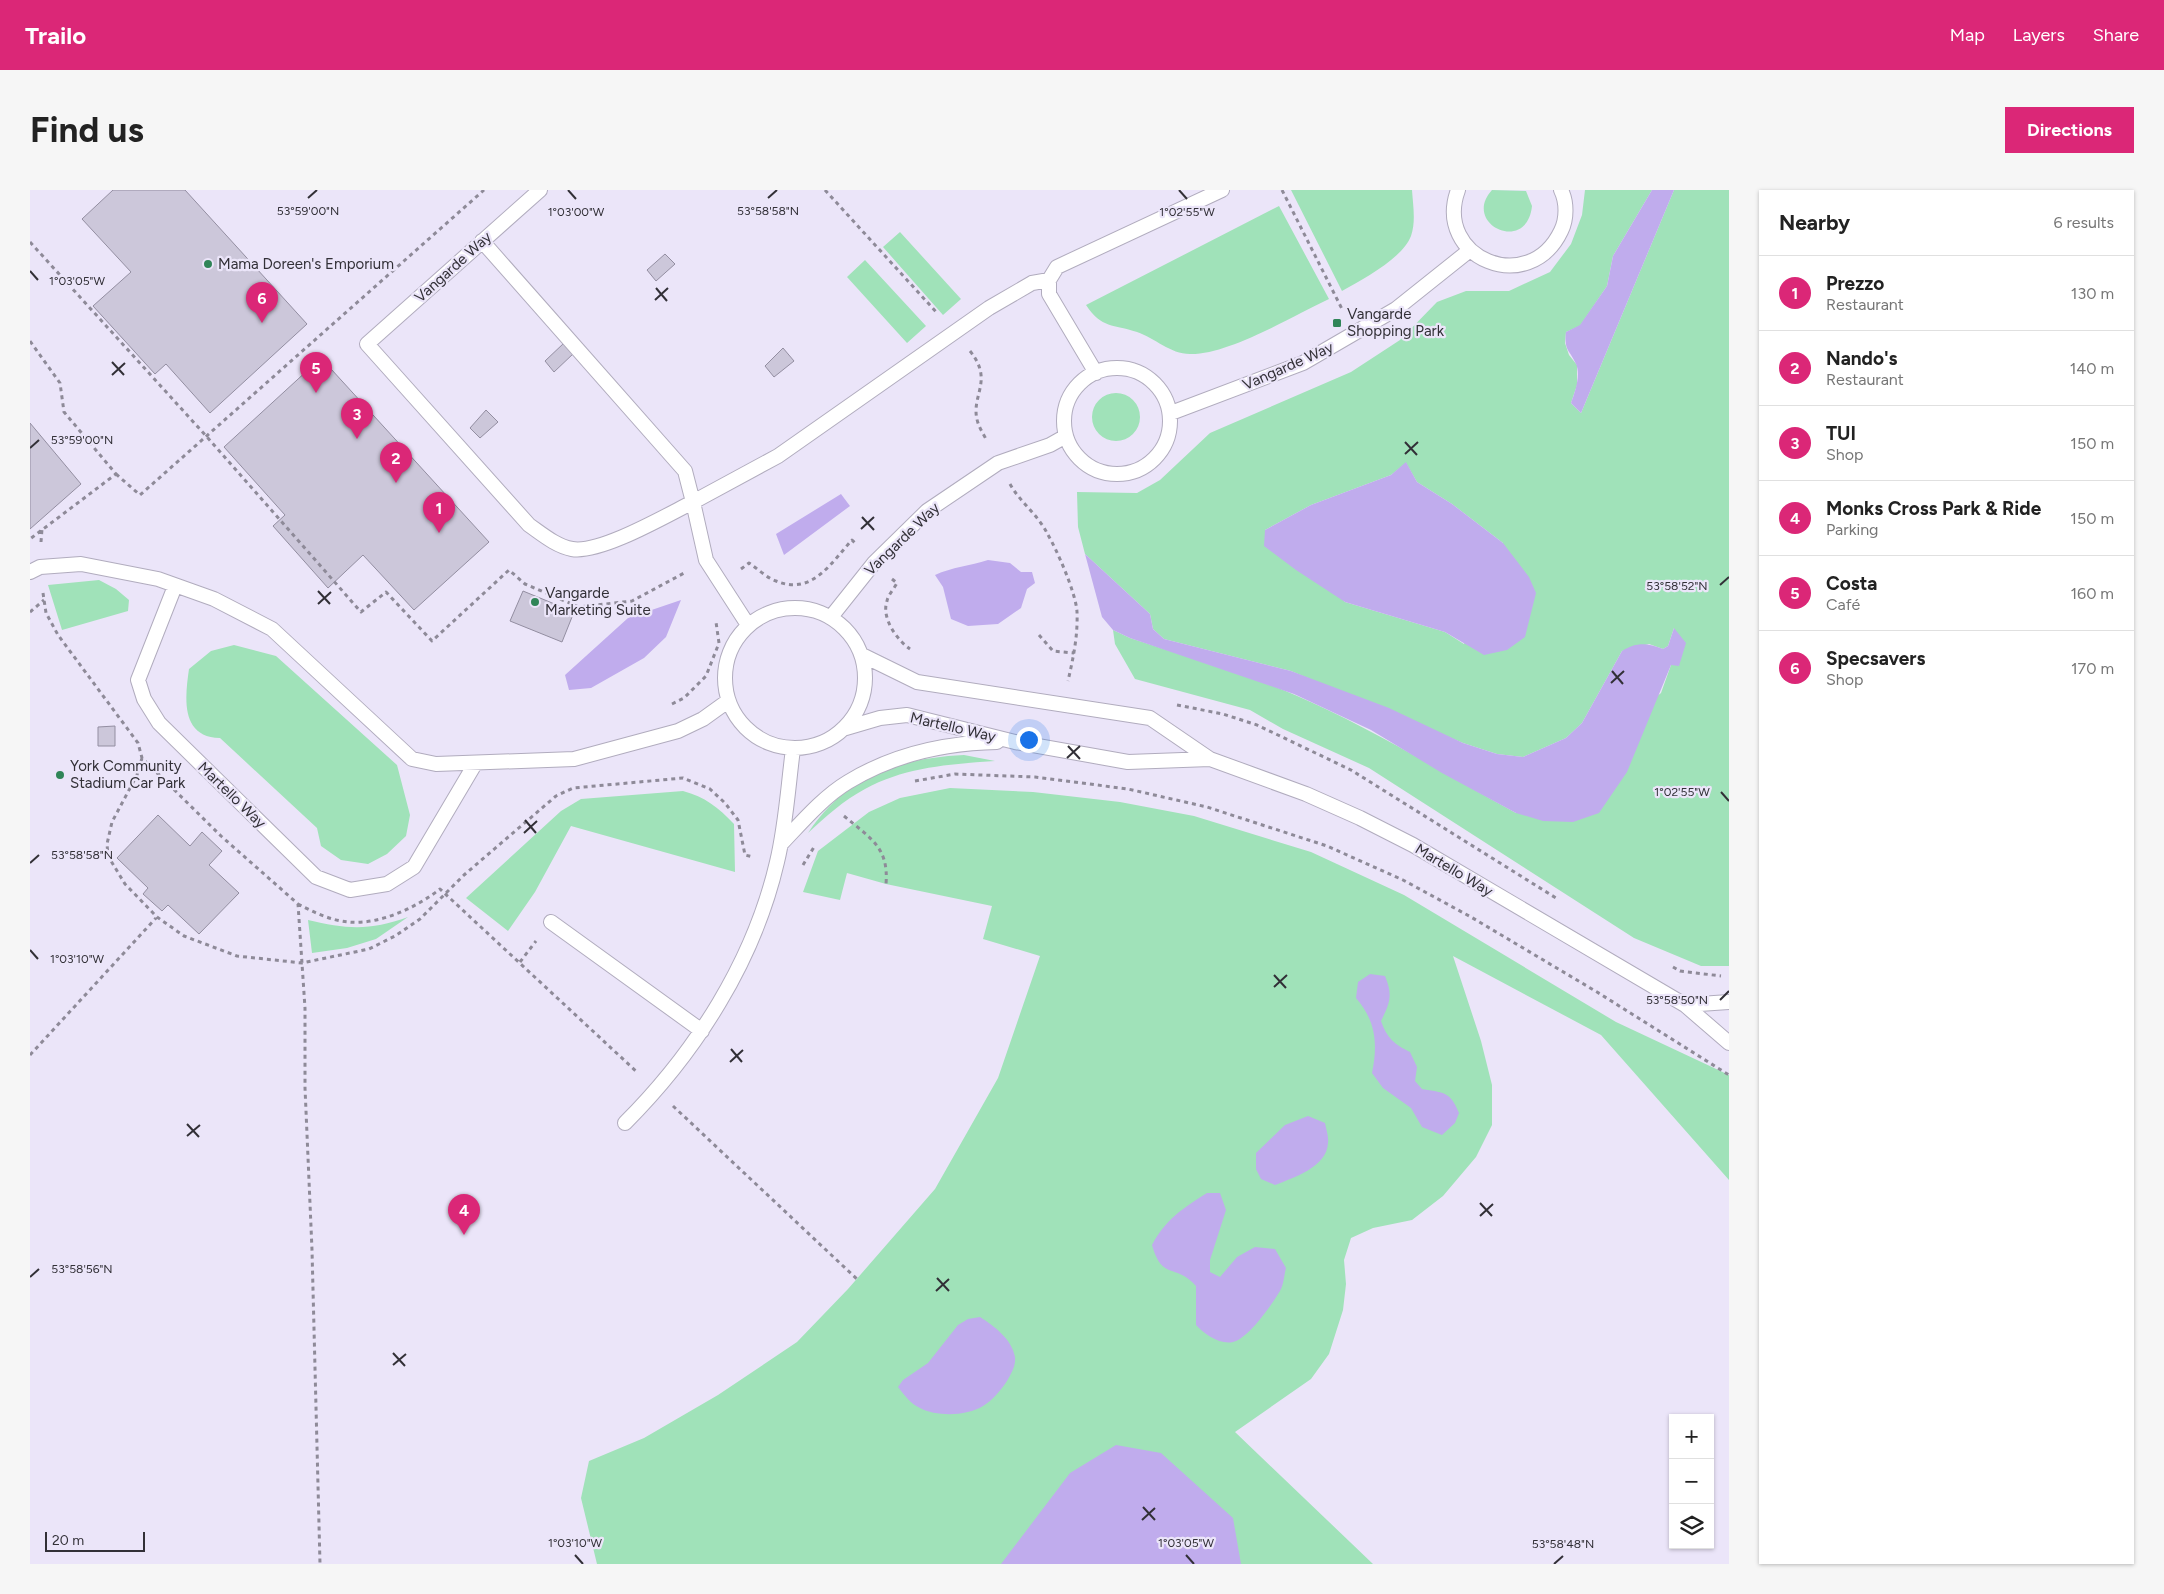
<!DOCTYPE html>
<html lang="en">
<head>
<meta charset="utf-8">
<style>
  body { margin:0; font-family:Figtree,sans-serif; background:#f6f6f6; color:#222 }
  .controls { position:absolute; right:15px; bottom:15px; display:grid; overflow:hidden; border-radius:0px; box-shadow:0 1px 4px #0004 }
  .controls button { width:45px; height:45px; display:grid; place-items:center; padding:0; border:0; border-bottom:1px solid #e0e0e0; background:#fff; color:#222; font:25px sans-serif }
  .scale { position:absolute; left:15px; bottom:12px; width:100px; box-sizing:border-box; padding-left:5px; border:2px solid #323037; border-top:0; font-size:14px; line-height:18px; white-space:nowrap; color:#323037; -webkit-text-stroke:4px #ebe5f9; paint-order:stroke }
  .you { position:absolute; left:998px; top:549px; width:18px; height:18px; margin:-12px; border:4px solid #fff; border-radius:50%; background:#1a73e8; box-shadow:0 0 0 8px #1a73e833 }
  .badge { display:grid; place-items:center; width:32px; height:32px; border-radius:50%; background:#db2777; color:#fff; font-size:16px; font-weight:700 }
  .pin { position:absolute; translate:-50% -41px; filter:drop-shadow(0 1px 2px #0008) }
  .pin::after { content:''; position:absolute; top:26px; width:18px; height:15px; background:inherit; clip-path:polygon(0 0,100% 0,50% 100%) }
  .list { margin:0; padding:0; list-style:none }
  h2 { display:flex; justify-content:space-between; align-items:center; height:65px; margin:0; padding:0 20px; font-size:21px }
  h2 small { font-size:16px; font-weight:400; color:#767676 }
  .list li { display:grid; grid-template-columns:32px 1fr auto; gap:15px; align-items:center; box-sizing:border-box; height:75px; padding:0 20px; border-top:1px solid #e0e0e0 }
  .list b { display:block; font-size:19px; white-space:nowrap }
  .list p { margin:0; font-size:16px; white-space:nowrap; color:#767676 }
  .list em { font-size:16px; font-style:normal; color:#767676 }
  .icon { flex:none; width:28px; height:28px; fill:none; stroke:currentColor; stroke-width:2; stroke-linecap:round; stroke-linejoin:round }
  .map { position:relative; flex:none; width:1699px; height:1374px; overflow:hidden; border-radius:0px }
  header { display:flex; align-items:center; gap:30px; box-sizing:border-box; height:70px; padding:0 25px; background:#db2777; color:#fff }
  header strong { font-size:24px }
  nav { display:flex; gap:28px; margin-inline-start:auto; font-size:18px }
  .intro { display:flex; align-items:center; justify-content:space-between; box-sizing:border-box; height:120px; padding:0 30px }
  h1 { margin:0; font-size:35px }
  .button { padding:12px 22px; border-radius:0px; background:#db2777; color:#fff; font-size:18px; font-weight:700 }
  main { display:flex; gap:30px; padding:0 30px }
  aside { flex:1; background:#fff; border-radius:0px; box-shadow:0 1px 4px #0004 }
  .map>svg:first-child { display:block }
  .green { fill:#a0e2b9; fill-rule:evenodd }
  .water { fill:#c0aced }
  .building { fill:#ccc7da; stroke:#938ea1 }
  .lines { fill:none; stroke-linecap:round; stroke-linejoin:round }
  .service-casing { stroke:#b1acbe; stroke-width:16 }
  .path { stroke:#8e8a98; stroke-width:3; stroke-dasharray:4 4; stroke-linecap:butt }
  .service { stroke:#fff; stroke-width:14 }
  .ticks { fill:none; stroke:#323037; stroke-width:2 }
  .poi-dot { fill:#308558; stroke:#ebe5f9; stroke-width:2 }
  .labels { text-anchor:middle; stroke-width:4.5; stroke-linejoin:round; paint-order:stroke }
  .poi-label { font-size:15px; fill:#323037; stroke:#ebe5f9; text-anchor:start }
  .street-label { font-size:15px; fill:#323037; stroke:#ebe5f9 }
  .ticks-label { font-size:12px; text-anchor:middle; fill:#323037; stroke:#ebe5f9; stroke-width:4.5; stroke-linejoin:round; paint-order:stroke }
</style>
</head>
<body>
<header>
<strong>Trailo</strong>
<nav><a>Map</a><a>Layers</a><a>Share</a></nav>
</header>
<div class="intro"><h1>Find us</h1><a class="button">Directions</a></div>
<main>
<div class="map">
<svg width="1699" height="1374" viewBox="0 0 1699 1374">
  <rect width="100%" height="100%" fill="#ebe5f9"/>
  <path class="green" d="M1261 0H1382C1383 15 1386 32 1381 46 1372 69 1333 89 1312 101Z
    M1462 0 1496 1 1502 16C1497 65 1431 34 1462 0Z
    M1555 0H1622L1583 66 1577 96 1550 136 1536 142 1535 153 1539 165 1547 175V195L1541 213 1551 223 1644 0H1699V776H1671L1604 748 1339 578 1253 539 1220 520 1105 489 1085 454 1083 440 1100 448C1155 466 1212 482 1265 505 1342 538 1413 583 1486 623L1631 503 1641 475H1649L1644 438 1638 456 1633 459 1619 454 1592 461 1552 533 1536 548 1493 567 1467 564 1433 553 1261 481 1134 449 1123 439 1120 424 1055 364 1048 337 1047 302 1107 303 1130 290 1180 243 1321 182 1370 150 1407 112 1436 101H1479L1520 82 1541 54 1552 25ZM1376 273 1387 292 1422 314 1473 353 1434 454 1415 442 1315 412 1235 340 1281 315 1361 285Z
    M1249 16 1299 109C1263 126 1198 165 1160 164 1140 164 1125 148 1107 142 1083 134 1072 139 1056 115Z
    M870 42 931 109 913 125 853 57Z
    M835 70 896 136 877 153 817 87Z
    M1062 227a24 24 0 1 1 48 0a24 24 0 1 1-48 0Z
    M69 390 86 399 99 410 98 421 32 440 18 395Z
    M204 455 246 466 367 575 380 625 376 646 357 664 338 674 311 670 291 656 287 638 190 548C150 547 155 507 159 479L181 461Z
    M934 565 965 571C921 574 875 577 835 599 814 610 795 627 778 643 815 587 869 568 934 565Z
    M920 598 1003 602 1090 612 1164 626 1281 662 1374 705 1586 832 1699 885V990L1571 845 1423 766 1451 851 1462 895V935L1446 967 1413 1006 1382 1030 1343 1038 1321 1048 1314 1070 1316 1094 1313 1120 1299 1164 1281 1189 1205 1242 1343 1374H567L551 1308 559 1271 614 1248 688 1205 767 1152 818 1099 905 999 968 888 1010 766 953 749 962 716 856 694 817 683 810 710 773 702 788 661 839 622 870 608Z
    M653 601C675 607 688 617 704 634L705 682 541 636 505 702 478 741 436 708 531 621 551 609Z
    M378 727 346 749 317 758 282 763 278 730C316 739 340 741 378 727Z"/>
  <path class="water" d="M1622 0H1644L1551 223 1541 213C1545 202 1551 185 1546 174 1539 159 1534 161 1536 142L1550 135 1577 96 1583 66Z
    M1376 272 1387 292 1422 314 1473 353 1499 387 1506 403 1495 447 1477 460 1454 465 1415 442 1315 412 1266 380 1234 356 1235 340 1281 315 1361 285Z
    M811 304 820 316 754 365 746 344Z
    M1055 364 1120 424 1123 439 1134 449 1261 481 1359 518 1433 553 1467 564 1493 567 1536 548 1552 533 1592 461C1607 452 1617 453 1633 459L1638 456 1644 438 1656 453 1649 476 1641 475 1597 582 1569 623 1543 632 1513 631 1486 623 1412 583 1341 540 1264 504 1100 448 1083 440 1072 427Z
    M958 370 980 373 991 382H1002L1005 393 997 399 991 418 968 434 938 436 921 429 913 397 905 385C922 377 940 376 958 370Z
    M651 410 636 447 614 468 561 498 539 500 535 485 598 428Z
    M1340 784 1355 786C1363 805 1360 813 1351 831 1357 848 1364 854 1380 862L1387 877 1385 891 1392 899C1414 903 1420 901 1429 923L1425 933 1412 945 1392 937 1381 918 1353 898 1342 883C1348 854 1346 831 1326 808L1328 792Z
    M1278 926 1295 933C1296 939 1299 947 1298 953 1297 977 1263 988 1245 995L1231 989 1226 979V963L1255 935Z
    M1177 1003H1190L1196 1020 1180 1070V1082L1190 1087 1207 1067 1225 1057 1245 1059 1256 1078C1254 1085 1254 1094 1250 1101 1242 1114 1219 1148 1203 1152 1190 1155 1174 1144 1166 1135V1096C1146 1073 1132 1091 1122 1055 1135 1030 1153 1018 1177 1003Z
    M950 1127C964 1136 982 1149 985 1167 986 1176 981 1184 977 1191 971 1200 962 1211 953 1216 937 1226 907 1227 890 1218 881 1214 874 1205 868 1197L873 1190 898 1173 928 1135 938 1129Z
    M1086 1255 1131 1263 1203 1328 1211 1374H971L1040 1283Z"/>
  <path class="building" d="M83 0H155L277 134 180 223 136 174 125 184 63 116 101 82 52 29Z
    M635 64 645 74 626 91 617 80Z
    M534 153 544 163 524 182 515 171Z
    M753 158 764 171 744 187 735 176Z
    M291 168 459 352 384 420 333 365 298 398 243 336 255 325 194 257Z
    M456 220 468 232 450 248 440 238Z
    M0 233 51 294 0 339Z
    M493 401 544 422 532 452 480 431Z
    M85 536V556H68V537Z
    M128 625 160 656 172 642 192 661 179 675 209 703 169 744 138 715 132 721 113 704 118 698 87 668Z"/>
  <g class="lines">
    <g class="service-casing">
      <path id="service" d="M1428 0C1403 68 1499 108 1531 41 1537 29 1537 12 1531 0
        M452 51 655 281 663 312C637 325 570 364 542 359 526 356 512 344 499 335L337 154 510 0
        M1019 90 1027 77 1192 0
        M1034 231a53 53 0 1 1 106 0a53 53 0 1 1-106 0Z
        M1141 223 1273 173 1366 119 1440 60
        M0 382 10 377 51 374 128 389 184 409 242 439 382 569 406 574 544 569 648 541 673 529 698 511
        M145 396 108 490 114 509 129 533 286 687 320 700 357 694 384 677 445 574
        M695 488a70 70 0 1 1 140 0a70 70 0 1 1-140 0Z
        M801 427 844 373 897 321 968 273 1020 255 1036 246
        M718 435 676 370 663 312 748 266 959 118 1002 93 1019 90V104L1066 183
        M832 465 887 492 1120 528 1180 569 1276 604 1330 628 1383 655 1655 815 1699 853
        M816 538 850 528 877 525 985 552 1098 572 1180 569
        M751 654C771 633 793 607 818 592 864 564 913 553 967 552
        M521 732 672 841
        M1655 815 1699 812
        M595 933C666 862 724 771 747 672 756 635 758 597 763 559"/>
    </g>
    <path class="path" d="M795 0 908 124
      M1252 0 1313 121
      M0 52 177 247 331 422 356 402 402 451 479 380 495 394 549 417 602 411 656 382
      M0 151 30 193 34 222 86 284 0 349
      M940 161C965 192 939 206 948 233 950 239 954 245 957 251
      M86 284 110 305 454 0
      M980 294C990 312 1008 325 1017 343 1027 360 1046 403 1047 422 1048 446 1043 469 1038 491
      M11 352 12 339
      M711 379 719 373C728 379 737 388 746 391 782 406 801 373 822 350L827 355
      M862 389 867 393C864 399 858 405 857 411 851 428 867 450 880 459
      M13 403 16 423 28 445 108 553 112 568 191 646 268 714 275 818V898L282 1060 290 1374
      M0 422 14 410
      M1009 445 1023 461 1044 463
      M642 514 654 508 676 486 689 453 686 432
      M1147 515 1193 524 1227 535 1321 580 1526 708
      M112 568 107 585 82 632 77 654 78 666 95 694 127 727 154 746 207 766 272 773 339 759 365 746 390 729 434 685 526 606 543 598 653 588 680 599 695 613 708 630 715 665 723 667
      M885 591 925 584 1005 587 1098 599 1177 617 1297 656 1373 690 1441 727 1567 802 1699 885
      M814 626C840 648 859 657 856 694
      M773 675 784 657
      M268 714C283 722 302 731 319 732 350 735 387 717 410 699L608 883
      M490 772 506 751
      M1643 777 1650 781 1691 786
      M0 865 126 728
      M643 916 829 1091"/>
    <use href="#service" class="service"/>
  </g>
  <path class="ticks" d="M538 0 546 9M1149 0 1157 9M278 8 287 0M738 8 747 0M0 81 8 90M626 98 637 111M625 110 638 98M82 172 94 185M82 185 95 173M1375 252 1387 265M0 258 9 250M1375 264 1388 252M832 327 844 340M831 339 844 327M1690 395 1699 387M288 401 300 414M288 414 301 402M1582 481 1593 494M1581 493 1594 481M1038 556 1050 569M1037 568 1050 556M1691 602 1699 611M495 630 506 643M494 643 507 631M0 673 9 665M0 760 8 769M1244 785 1256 798M1244 797 1257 785M1690 810 1699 801M701 859 712 872M700 872 713 860M157 934 169 947M157 946 170 935M1450 1013 1462 1026M1450 1026 1463 1014M0 1087 9 1079M907 1088 919 1101M906 1101 919 1089M363 1163 375 1176M363 1175 376 1164M1113 1317 1125 1330M1112 1330 1125 1318M545 1365 553 1374M1156 1365 1164 1374M1524 1374 1533 1366"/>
  <g class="poi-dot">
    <circle cx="178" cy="74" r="5"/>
    <rect x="1302" y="128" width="10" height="10" rx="2.5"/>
    <circle cx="505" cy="412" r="5"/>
    <circle cx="30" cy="585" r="5"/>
  </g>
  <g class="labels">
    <g class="poi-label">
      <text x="188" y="79">Mama Doreen's Emporium</text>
      <text x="1317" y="129">Vangarde<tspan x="1317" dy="17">Shopping Park</tspan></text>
      <text x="515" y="408">Vangarde<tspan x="515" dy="17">Marketing Suite</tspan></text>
      <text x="40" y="581">York Community<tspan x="40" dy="17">Stadium Car Park</tspan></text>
    </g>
    <g class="street-label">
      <text transform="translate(423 77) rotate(-42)" y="5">Vangarde Way</text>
      <text transform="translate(1258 176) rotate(-24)" y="5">Vangarde Way</text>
      <text transform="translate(872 349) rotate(-44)" y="5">Vangarde Way</text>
      <text transform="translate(923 537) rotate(13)" y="5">Martello Way</text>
      <text transform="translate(202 605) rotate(44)" y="5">Martello Way</text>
      <text transform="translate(1424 680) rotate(31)" y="5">Martello Way</text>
    </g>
  </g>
  <g class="ticks-label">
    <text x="738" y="25">53°58'58"N</text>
    <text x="278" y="25">53°59'00"N</text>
    <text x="546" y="26">1°03'00"W</text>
    <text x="1157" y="26">1°02'55"W</text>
    <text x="47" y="95">1°03'05"W</text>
    <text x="52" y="254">53°59'00"N</text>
    <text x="1647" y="400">53°58'52"N</text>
    <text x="1652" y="606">1°02'55"W</text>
    <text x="52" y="669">53°58'58"N</text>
    <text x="47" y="773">1°03'10"W</text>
    <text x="1647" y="814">53°58'50"N</text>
    <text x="52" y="1083">53°58'56"N</text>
    <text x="545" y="1357">1°03'10"W</text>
    <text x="1156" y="1357">1°03'05"W</text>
    <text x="1533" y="1358">53°58'48"N</text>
  </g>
</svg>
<div class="controls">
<button>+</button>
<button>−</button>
<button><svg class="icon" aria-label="layers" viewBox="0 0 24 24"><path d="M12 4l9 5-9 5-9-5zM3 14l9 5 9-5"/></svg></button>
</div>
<div class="scale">20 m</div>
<div class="you"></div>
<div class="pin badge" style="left:409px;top:343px">1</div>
<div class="pin badge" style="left:366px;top:293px">2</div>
<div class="pin badge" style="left:327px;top:249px">3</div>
<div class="pin badge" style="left:434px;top:1045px">4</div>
<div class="pin badge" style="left:286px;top:203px">5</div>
<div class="pin badge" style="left:232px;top:133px">6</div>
</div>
<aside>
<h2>Nearby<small>6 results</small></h2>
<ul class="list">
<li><span class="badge">1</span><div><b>Prezzo</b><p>Restaurant</p></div><em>130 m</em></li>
<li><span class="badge">2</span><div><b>Nando's</b><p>Restaurant</p></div><em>140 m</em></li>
<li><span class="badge">3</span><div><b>TUI</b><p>Shop</p></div><em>150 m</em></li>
<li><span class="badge">4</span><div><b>Monks Cross Park &amp; Ride</b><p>Parking</p></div><em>150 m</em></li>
<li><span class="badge">5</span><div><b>Costa</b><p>Café</p></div><em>160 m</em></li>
<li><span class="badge">6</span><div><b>Specsavers</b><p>Shop</p></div><em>170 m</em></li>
</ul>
</aside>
</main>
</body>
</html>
